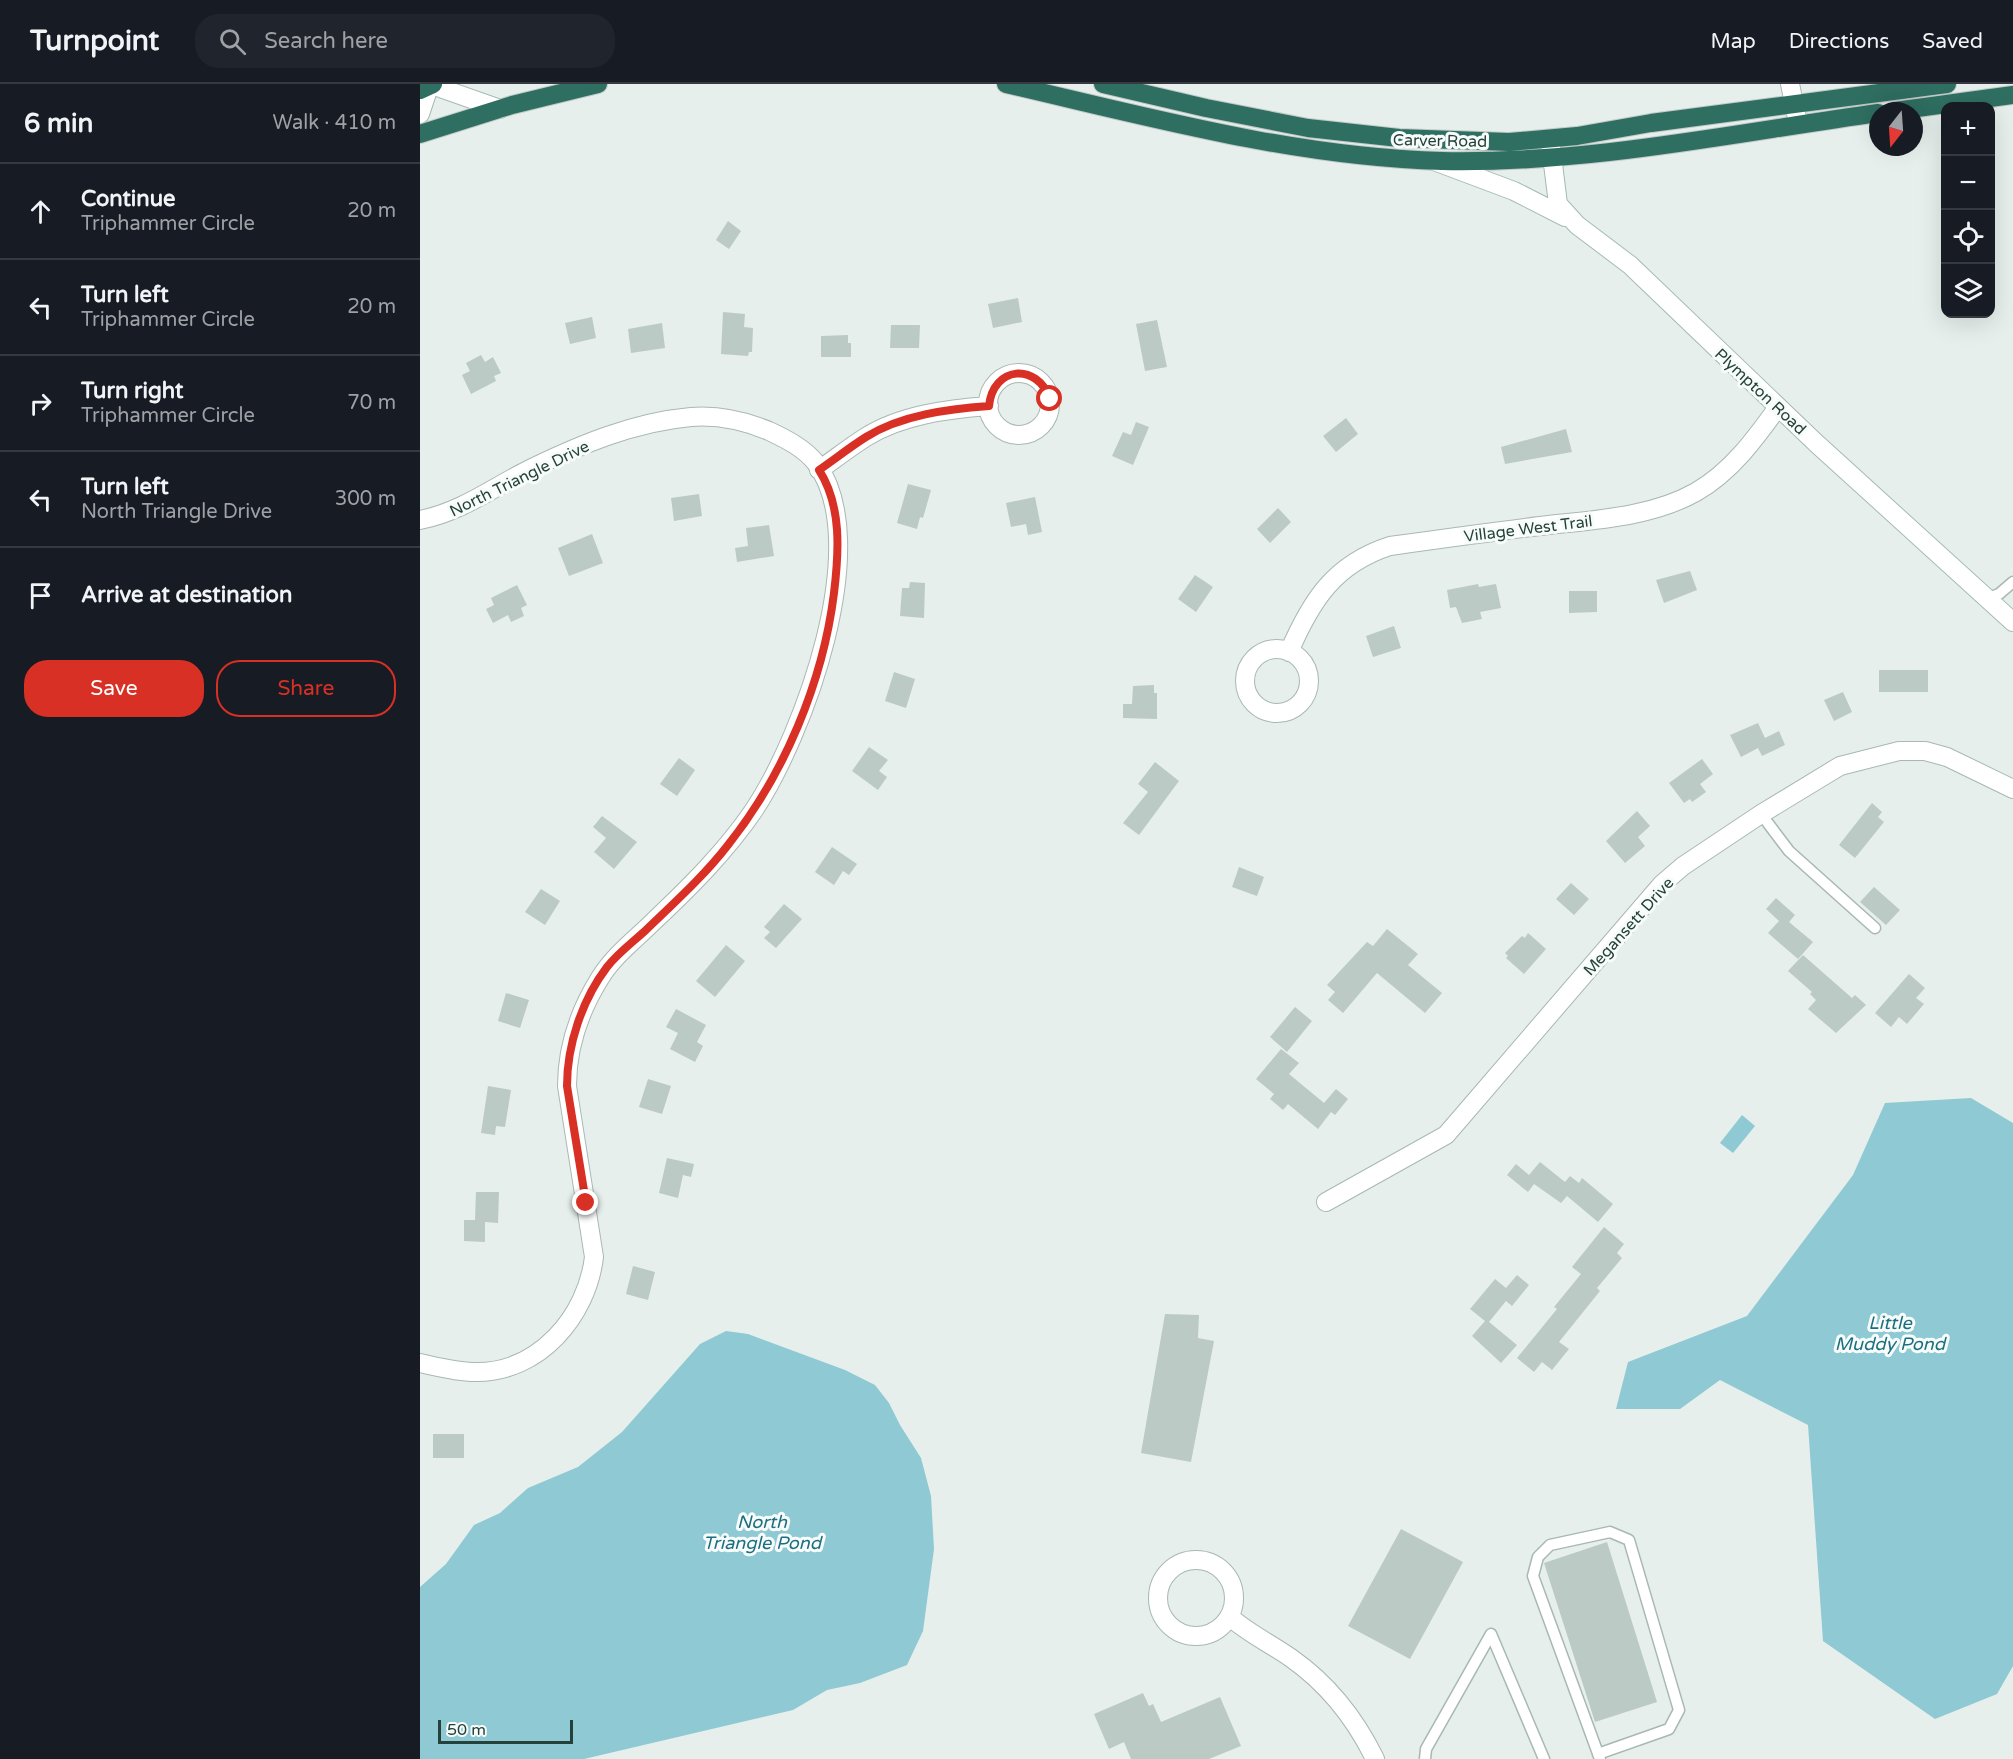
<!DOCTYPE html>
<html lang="en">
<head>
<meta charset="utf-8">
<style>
  body { margin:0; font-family:"Varela Round",sans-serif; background:#20242c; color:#f1f3f6 }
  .controls { position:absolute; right:18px; top:18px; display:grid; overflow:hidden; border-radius:12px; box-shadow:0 6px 24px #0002 }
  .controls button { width:54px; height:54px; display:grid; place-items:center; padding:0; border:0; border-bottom:2px solid #363941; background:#171b24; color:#f1f3f6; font:30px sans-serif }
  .compass { position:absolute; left:1449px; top:18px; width:54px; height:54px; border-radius:50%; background:#171b24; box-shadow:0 6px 24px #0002; rotate:197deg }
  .scale { position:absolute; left:18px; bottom:15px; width:135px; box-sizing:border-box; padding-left:6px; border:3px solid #24423a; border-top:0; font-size:16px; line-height:21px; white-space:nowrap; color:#24423a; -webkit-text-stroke:4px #f7fbf9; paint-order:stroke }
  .stop { position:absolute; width:18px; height:18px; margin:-14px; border:4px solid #d93025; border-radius:50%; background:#fff }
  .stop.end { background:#d93025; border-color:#fff; box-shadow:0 2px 6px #0008 }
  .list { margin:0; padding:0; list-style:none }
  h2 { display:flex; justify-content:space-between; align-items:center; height:78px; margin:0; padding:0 24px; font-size:26px }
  h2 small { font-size:20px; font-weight:400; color:#9ea1a6 }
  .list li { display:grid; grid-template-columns:39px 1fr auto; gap:18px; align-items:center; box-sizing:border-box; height:96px; padding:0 24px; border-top:2px solid #363941 }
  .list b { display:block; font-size:22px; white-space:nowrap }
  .list p { margin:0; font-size:20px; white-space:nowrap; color:#9ea1a6 }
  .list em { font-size:20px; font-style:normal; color:#9ea1a6 }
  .actions { display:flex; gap:12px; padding:18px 24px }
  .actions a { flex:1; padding:14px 0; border:2px solid #d93025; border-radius:24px; text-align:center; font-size:21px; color:#d93025 }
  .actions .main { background:#d93025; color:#fff }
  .icon { flex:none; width:33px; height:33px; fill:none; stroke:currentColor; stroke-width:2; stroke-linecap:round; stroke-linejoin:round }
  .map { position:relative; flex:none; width:1593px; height:1675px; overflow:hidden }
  header { display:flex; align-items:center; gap:36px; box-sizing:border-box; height:84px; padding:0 30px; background:#171b24; border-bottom:2px solid #363941 }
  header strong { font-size:28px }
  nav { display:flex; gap:33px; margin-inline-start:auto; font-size:21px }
  .search { width:420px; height:54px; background:#20242c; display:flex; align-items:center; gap:15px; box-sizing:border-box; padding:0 21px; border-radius:24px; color:#9ea1a6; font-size:22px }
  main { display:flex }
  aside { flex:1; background:#171b24 }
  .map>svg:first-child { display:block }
  .water { fill:#8ec9d4 }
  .building { fill:#bbcac4 }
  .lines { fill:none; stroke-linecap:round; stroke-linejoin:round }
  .lane-casing { stroke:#a8b8b2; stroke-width:13 }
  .street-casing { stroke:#a8b8b2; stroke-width:20 }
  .secondary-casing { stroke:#a4bbb3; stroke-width:20 }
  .highway-casing { stroke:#c2cac8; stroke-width:20 }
  .lane { stroke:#fff; stroke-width:10 }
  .street { stroke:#fff; stroke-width:18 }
  .secondary { stroke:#fff; stroke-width:18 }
  .highway { stroke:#2f6f62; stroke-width:18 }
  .route { stroke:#d93025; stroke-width:8 }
  .labels { text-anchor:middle; stroke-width:6; stroke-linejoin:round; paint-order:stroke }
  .street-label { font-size:16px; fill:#24423a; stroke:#f7fbf9 }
  .water-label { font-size:18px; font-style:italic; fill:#1c6f80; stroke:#f7fbf9 }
</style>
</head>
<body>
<header>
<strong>Turnpoint</strong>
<div class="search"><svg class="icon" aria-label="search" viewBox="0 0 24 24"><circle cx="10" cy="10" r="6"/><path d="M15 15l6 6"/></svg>Search here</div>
<nav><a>Map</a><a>Directions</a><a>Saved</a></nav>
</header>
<main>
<aside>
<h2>6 min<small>Walk · 410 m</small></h2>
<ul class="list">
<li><svg class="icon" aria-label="ahead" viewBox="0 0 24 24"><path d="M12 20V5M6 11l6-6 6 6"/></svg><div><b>Continue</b><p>Triphammer Circle</p></div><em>20 m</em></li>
<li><svg class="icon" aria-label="left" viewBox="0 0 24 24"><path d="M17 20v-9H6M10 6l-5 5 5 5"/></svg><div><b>Turn left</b><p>Triphammer Circle</p></div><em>20 m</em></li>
<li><svg class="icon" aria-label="right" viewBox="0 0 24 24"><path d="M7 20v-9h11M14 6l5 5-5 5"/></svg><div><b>Turn right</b><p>Triphammer Circle</p></div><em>70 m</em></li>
<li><svg class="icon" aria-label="left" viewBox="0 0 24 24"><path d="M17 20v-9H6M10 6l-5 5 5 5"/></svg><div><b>Turn left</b><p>North Triangle Drive</p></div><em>300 m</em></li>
<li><svg class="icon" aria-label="arrive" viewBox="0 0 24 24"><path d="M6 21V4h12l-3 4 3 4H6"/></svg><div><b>Arrive at destination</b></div></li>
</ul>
<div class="actions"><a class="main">Save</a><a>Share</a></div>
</aside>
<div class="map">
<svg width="1593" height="1675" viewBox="0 0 1593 1675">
  <rect width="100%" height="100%" fill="#e6efeb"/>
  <path class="water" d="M1551 1014 1593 1039V1582L1577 1610 1515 1635 1403 1557 1388 1341 1300 1296 1260 1325H1196L1208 1278 1327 1232 1433 1091 1465 1019Z
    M1322 1031 1335 1042 1313 1069 1300 1059Z
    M306 1247 328 1250 425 1286 455 1301 469 1319 480 1341 501 1374 511 1412 514 1465 503 1547 487 1581 440 1599 407 1606 373 1626 164 1675H0V1503L26 1480 54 1441 80 1429 108 1404 158 1383 202 1348 280 1260Z"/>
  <path class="building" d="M308 137 321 147 309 165 296 156Z
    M598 214 602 238 573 244 568 220Z
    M303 228 325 230 324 243 333 244 332 268H329L328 272 301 270Z
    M172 233 176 254 150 260 145 239Z
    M737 236 747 283 725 287 716 240Z
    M242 239 245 264 211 269 208 245Z
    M471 241H500L499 264H470Z
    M428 251V259H431V273H401V252Z
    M61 271 65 278 73 273 81 289 74 292 76 297 51 310 42 291 50 287 46 279Z
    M926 334 938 350 916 368 903 352Z
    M716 338 729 343 713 381 692 372 703 348 711 351Z
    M1146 345 1152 368 1085 380 1081 363Z
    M488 400 511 406 503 434 500 433 497 445 477 439Z
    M279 410 282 432 254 437 251 414Z
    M615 413 622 448 608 451 606 440 591 443 586 419Z
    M858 424 871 438 850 459 837 445Z
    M349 441 354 472 317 478 315 464 328 462 326 444Z
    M172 450 183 479 149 492 138 464Z
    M1270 487 1277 506 1244 519 1236 496Z
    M775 491 793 503 776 528 758 515Z
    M490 498 505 499 504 534 480 532 482 504H489Z
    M1058 500 1059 503 1076 500 1081 524 1060 528 1062 535 1042 539 1036 523 1030 524 1027 506Z
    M97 501 107 521 101 524 104 532 91 538 88 531 73 539 66 525 74 521 71 514Z
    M1149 507H1177V528L1149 529Z
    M974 542 981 564 953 573 946 552Z
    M1459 586H1508V608H1459Z
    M474 588 495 595 486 624 465 617Z
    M734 601V609H737V635L703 634V620H712L713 602Z
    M1423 608 1432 628 1414 637 1404 616Z
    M1338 639 1345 654 1359 647 1365 661 1342 672 1338 664 1321 673 1310 651Z
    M449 663 468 676 459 687 467 693 458 706 432 687Z
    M259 674 275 686 257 712 240 700Z
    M1282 675 1293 690 1280 700 1286 708 1272 718 1270 715 1264 719 1249 699Z
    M735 678 759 697 719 751 703 739 728 708 718 700Z
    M1452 719 1462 728 1458 733 1464 738 1435 774 1419 761Z
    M1217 727 1230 742 1218 753 1225 762 1205 779 1186 757Z
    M182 732 217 758 194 785 174 768 186 754 173 743Z
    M412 763 437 780 429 791 423 787 414 801 395 788Z
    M819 783 844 793 837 812 812 803Z
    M1151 799 1169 815 1154 831 1136 815Z
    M1454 803 1480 826 1466 841 1440 818Z
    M121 805 140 817 125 841 105 828Z
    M1356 814 1375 831 1369 838 1393 858 1378 875 1348 849 1359 837 1346 825Z
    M364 820 382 835 356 864 344 854 350 848 344 843Z
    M967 845 998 870 988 881 1022 909 1005 929 957 889 923 929 908 916 915 908 907 901 947 858 953 862Z
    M1108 849 1126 865 1104 890 1086 874 1088 872 1085 869 1102 852 1105 854Z
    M306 861 325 877 295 913 276 897Z
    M1383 871 1432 914 1435 911 1446 921 1416 949 1388 925 1396 916 1390 910 1392 908 1368 887Z
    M1489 890 1505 904 1496 914 1504 920 1487 940 1479 933 1471 943 1455 929Z
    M86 909 109 916 100 944 78 937Z
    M875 923 892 937 867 968 850 953Z
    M256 925 286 941 277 958 283 962 275 978 250 965 258 949 246 943Z
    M861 965 879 979 869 990 904 1019 916 1005 928 1015 915 1031 911 1028 898 1045 868 1020 863 1026 850 1015 854 1010 836 995Z
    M228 995 251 1002 242 1030 219 1023Z
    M68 1002 91 1006 85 1043 76 1042 75 1051 61 1049Z
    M247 1074 274 1080 271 1093 263 1091 258 1114 239 1109Z
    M1120 1078 1145 1098 1150 1092 1159 1099 1162 1094 1193 1120 1178 1138 1147 1112 1141 1119 1114 1100 1108 1108 1087 1091 1096 1080 1109 1091Z
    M56 1108H79L78 1139 65 1138V1158L44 1157V1136H55Z
    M1184 1143 1204 1160 1197 1169 1202 1174 1177 1204 1180 1207 1139 1258 1149 1265 1132 1286 1122 1278 1114 1288 1097 1274 1137 1225 1134 1223 1161 1190 1152 1183Z
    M213 1182 235 1188 228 1216 206 1210Z
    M1097 1191 1109 1201 1092 1222 1086 1217 1069 1238 1097 1261 1081 1279 1052 1252 1065 1237 1050 1225 1075 1195 1086 1204Z
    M745 1230 779 1231 778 1254 794 1257 771 1378 721 1369Z
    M13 1350H44V1374H13Z
    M981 1445 1043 1478 990 1575 928 1542Z
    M1187 1458 1237 1618 1175 1638 1124 1479Z
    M723 1609 729 1622 733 1620 741 1638 800 1613 821 1662 789 1675H711L704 1658 689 1665 674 1630Z"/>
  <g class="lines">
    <g class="lane-casing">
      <path id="lane" d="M1566 515 1579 510 1593 498
        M1341 730 1369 767 1455 844
        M1178 1670 1249 1645 1259 1626 1209 1456 1190 1448 1130 1461 1118 1473 1113 1492 1180 1675
        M1005 1675 1006 1665 1071 1550 1124 1675"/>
    </g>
    <g class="street-casing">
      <path id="street" d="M1370 0 1378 39
        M568 320a31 31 0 1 1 62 0a31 31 0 1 1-62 0Z
        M399 386C415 375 430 363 446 353 481 331 528 325 569 322
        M0 436C41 428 72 404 108 386 159 361 214 338 271 333 297 331 325 337 349 347 366 355 384 364 396 379 455 459 383 652 334 726 306 767 271 802 235 836 216 855 194 871 180 894 160 926 147 964 147 1002L174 1173C167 1232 119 1289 55 1288 37 1288 18 1283 0 1279
        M825 597a32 32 0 1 1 64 0a32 32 0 1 1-64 0Z
        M869 568C891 517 914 480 970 462 1020 455 1070 448 1120 442 1171 436 1230 434 1276 408 1311 388 1335 355 1358 323
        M906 1118 1026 1051 1242 800 1263 782 1341 730 1420 682 1479 667H1505L1527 673 1593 705
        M738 1514a38 38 0 1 1 76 0a38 38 0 1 1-76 0Z
        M810 1533C828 1549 851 1560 871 1574 908 1600 935 1634 955 1675"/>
    </g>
    <g class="secondary-casing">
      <path id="secondary" d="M9 0 80 25
        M0 30 10 0
        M1130 56 1138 120 1157 141 1210 181 1396 359 1593 538
        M1014 77 1094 107 1145 133"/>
    </g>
    <g class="highway-casing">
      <path id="highway" d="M586 0C729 33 874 73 1022 77 1168 80 1314 49 1458 29
        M683 0 786 24 888 44 979 54 1089 58 1157 52 1231 39 1527 0
        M0 6 13 0
        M1475 27 1593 11
        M0 50 92 21 178 0"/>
    </g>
    <use href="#lane" class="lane"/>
    <use href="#street" class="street"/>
    <use href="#secondary" class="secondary"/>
    <use href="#highway" class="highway"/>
  </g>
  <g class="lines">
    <path class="route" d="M166 1119 147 1002C147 961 162 916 187 883 198 869 213 858 226 846 254 819 284 792 308 761 364 691 403 598 414 509 419 468 422 422 399 386 415 375 430 363 446 353 481 331 528 325 569 322 573 282 617 278 630 315"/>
  </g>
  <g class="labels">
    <g class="street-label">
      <text transform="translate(1020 56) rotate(1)" y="6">Carver Road</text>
      <text transform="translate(1341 307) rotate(43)" y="6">Plympton Road</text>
      <text transform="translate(99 394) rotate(-26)" y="6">North Triangle Drive</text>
      <text transform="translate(1108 444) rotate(-7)" y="6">Village West Trail</text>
      <text transform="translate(1208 842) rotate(-48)" y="6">Megansett Drive</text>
    </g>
    <g class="water-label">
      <text x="1470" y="1245">Little<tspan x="1470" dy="21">Muddy Pond</tspan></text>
      <text x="342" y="1444">North<tspan x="342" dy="21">Triangle Pond</tspan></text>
    </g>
  </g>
</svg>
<div class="controls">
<button>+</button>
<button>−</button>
<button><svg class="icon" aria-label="locate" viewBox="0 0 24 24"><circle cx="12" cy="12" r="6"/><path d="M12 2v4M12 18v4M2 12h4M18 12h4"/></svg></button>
<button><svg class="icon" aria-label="layers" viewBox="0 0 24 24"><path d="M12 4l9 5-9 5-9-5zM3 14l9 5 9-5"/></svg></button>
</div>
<svg class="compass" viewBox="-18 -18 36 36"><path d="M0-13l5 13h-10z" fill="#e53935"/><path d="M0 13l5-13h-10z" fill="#9ea1a6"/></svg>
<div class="scale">50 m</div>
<div class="stop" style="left:630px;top:315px"></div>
<div class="stop end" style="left:166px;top:1119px"></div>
</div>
</main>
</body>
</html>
